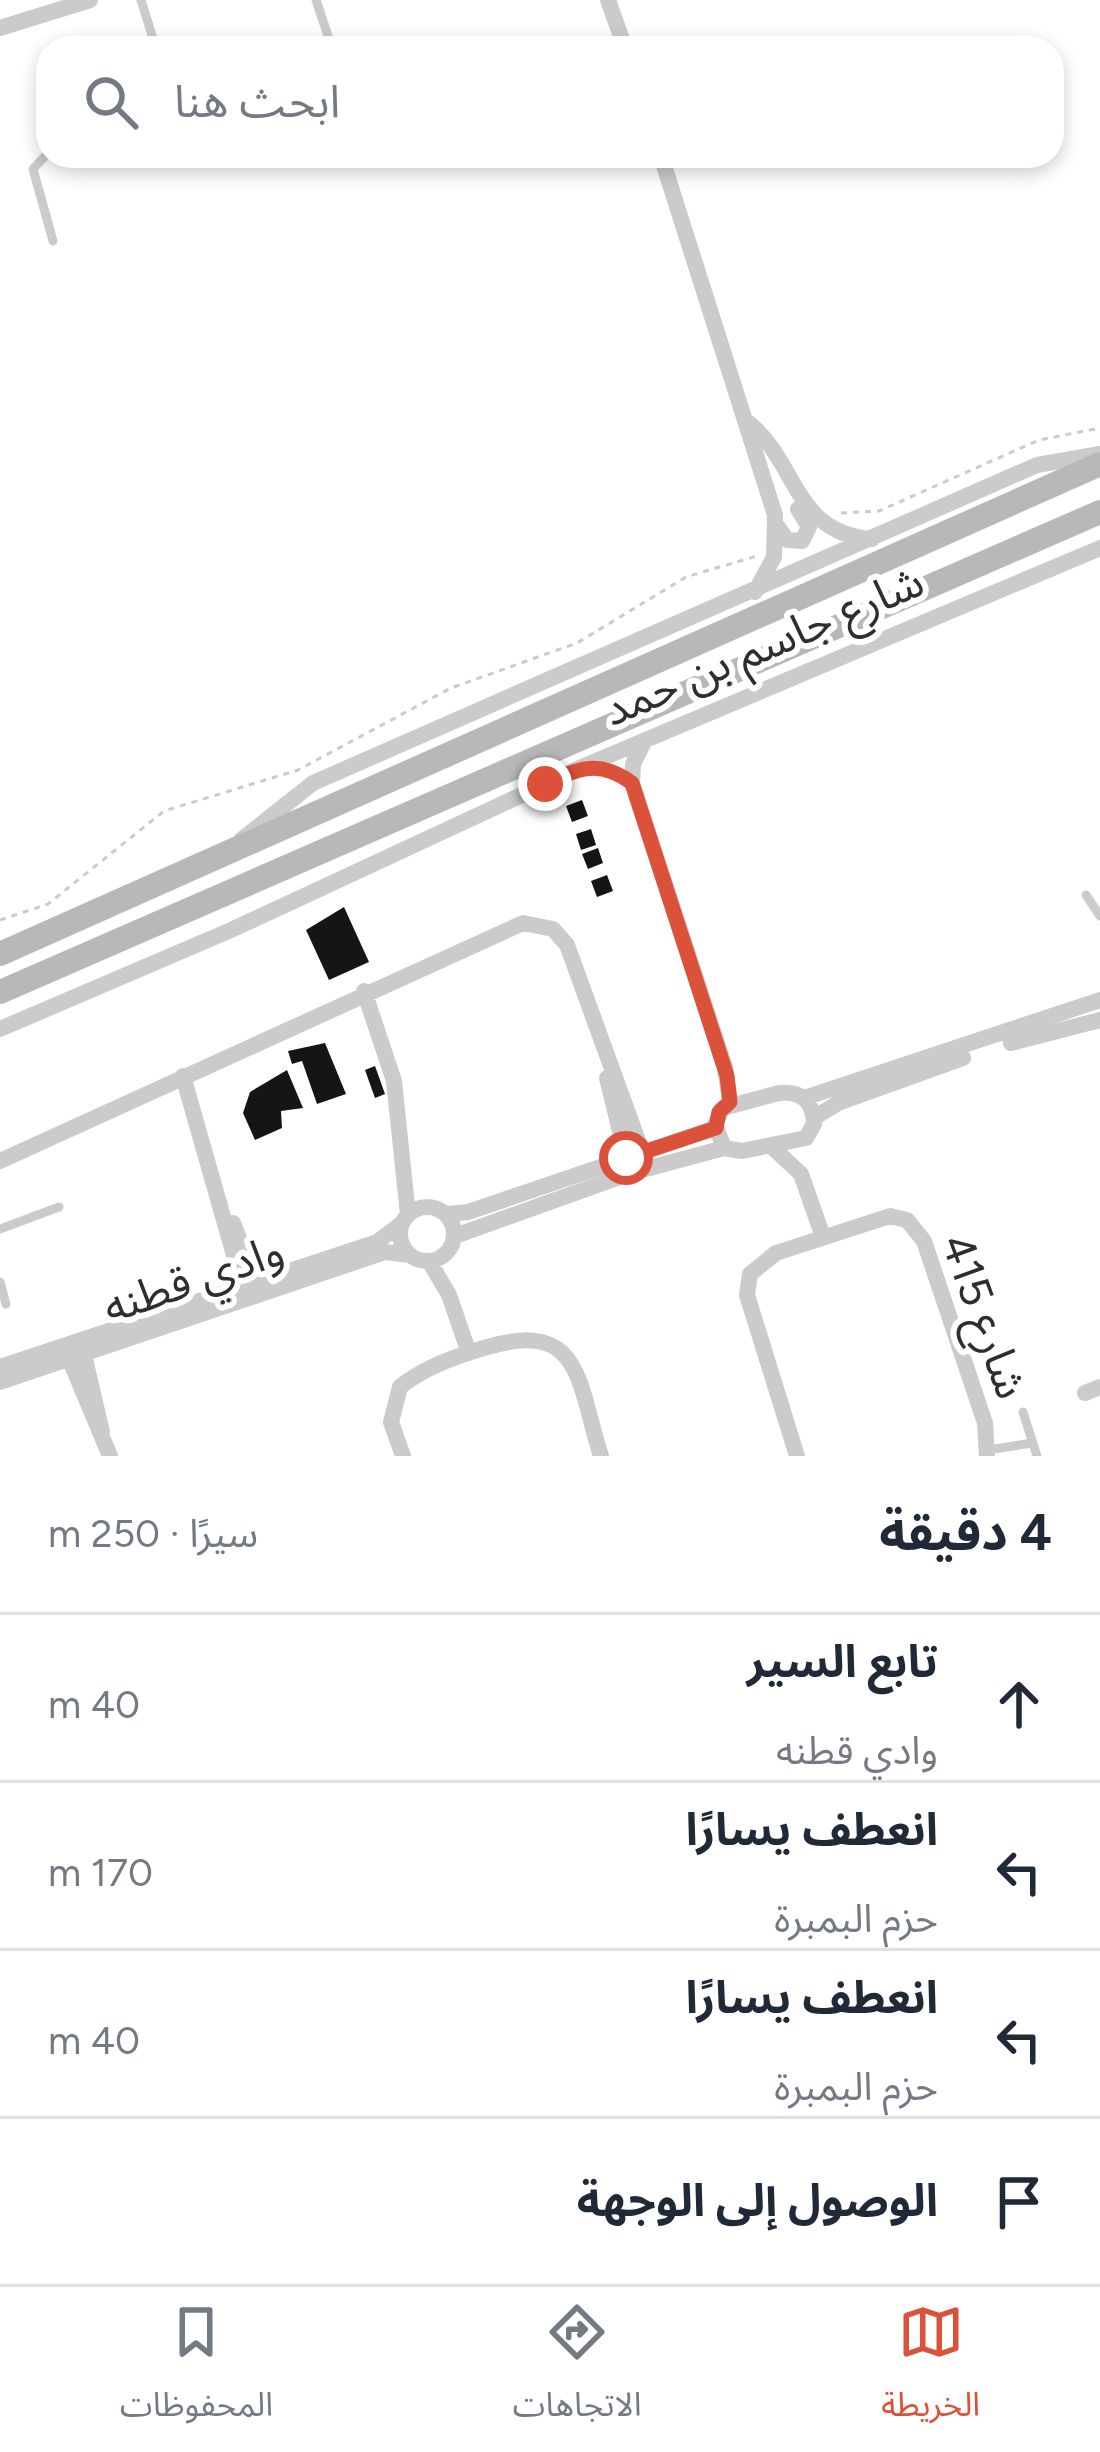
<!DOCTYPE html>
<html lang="ar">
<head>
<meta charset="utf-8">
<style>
  body { margin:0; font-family:Figtree,"Noto Sans Arabic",sans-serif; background:#f2f2f3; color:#1f2937; direction:rtl }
  .stop { position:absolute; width:36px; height:36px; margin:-27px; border:9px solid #db5139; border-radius:50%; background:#fff }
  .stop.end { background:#db5139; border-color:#fff; box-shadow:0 3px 12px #0008 }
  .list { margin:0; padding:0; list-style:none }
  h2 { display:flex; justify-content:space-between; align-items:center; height:156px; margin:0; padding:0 48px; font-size:51px }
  h2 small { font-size:39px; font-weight:400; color:#747a83 }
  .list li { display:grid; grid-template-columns:78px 1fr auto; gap:36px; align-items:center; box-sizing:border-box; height:168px; padding:0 48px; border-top:3px solid #e0e1e3 }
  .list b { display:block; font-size:45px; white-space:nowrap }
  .list p { margin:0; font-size:39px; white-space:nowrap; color:#747a83 }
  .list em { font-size:39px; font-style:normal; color:#747a83 }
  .icon { flex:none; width:66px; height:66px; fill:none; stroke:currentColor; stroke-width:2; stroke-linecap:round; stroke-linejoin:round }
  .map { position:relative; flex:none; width:1100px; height:1456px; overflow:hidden; direction:ltr }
  .search { position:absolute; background:#fff; box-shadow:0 6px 18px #0003; left:36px; right:36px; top:36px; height:132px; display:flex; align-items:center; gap:30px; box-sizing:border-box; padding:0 42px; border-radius:36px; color:#747a83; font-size:45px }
  .sheet { height:828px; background:#fff }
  nav { display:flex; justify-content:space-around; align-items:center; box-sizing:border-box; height:168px; border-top:3px solid #e0e1e3; background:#fff; font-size:33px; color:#747a83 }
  nav a { display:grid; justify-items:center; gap:6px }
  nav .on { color:#db5139 }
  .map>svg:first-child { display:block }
  .building { fill:#151515 }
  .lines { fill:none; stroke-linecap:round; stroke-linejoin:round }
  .path { stroke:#cbcbcb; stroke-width:3; stroke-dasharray:6 6; stroke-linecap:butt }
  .lane { stroke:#cbcbcb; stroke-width:9 }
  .street { stroke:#cbcbcb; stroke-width:16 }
  .secondary { stroke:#b8b8b8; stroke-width:24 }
  .route { stroke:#db5139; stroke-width:15 }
  .labels { text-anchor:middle; stroke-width:12; stroke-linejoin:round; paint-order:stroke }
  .street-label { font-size:45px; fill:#2e2e2e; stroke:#fff }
</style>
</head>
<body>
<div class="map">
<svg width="1100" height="1456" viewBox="0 0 1100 1456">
  <rect width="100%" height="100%" fill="#fff"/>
  <path class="building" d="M582 800 588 816 572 822 566 806Z
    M591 829 596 845 581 850 576 834Z
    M598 848 603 863 588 869 582 854Z
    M607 875 613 891 597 897 591 881Z
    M344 907 369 962 329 980 306 930Z
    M325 1043 346 1094 317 1104 302 1061 292 1064 288 1051Z
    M375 1066 385 1094 375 1098 365 1070Z
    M287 1070 303 1108 281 1111 282 1128 255 1140 243 1113 250 1092Z"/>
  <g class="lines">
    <path class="path" d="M841 513 879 511 1039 440 1100 428
      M0 920 48 904 164 811 298 770 451 688 577 643 686 577 757 556"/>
    <path class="lane" d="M141 0 156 48
      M316 0 332 48
      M48 153 33 169 53 241
      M1086 895 1100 916
      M0 1229 59 1207
      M0 1282 6 1304
      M1023 1412 1037 1456
      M988 1450 1032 1443"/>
    <path class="street" d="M608 0 625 48
      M0 28 90 0
      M661 156 775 515 774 557 755 592
      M749 423C798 463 794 534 872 539
      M777 526 787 540 802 541 809 527 798 509
      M644 742 633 764 632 783 725 1067 730 1102
      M241 840 313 783 1037 465 1100 454
      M364 991 394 1081 408 1215
      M0 1029 231 930 584 766 1100 548
      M1011 1043 1100 1020
      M183 1076 245 1294
      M607 1078 628 1164
      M779 1093C802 1091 813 1101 814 1124L806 1138 742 1151 724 1148 715 1124 723 1108Z
      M804 1098 1100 1000
      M814 1118 838 1103 963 1058
      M772 1147 801 1174 823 1237
      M0 1161 523 923 553 929 567 945 648 1168
      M400 1234a27 27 0 1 1 54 0a27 27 0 1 1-54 0Z
      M447 1214 468 1212 715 1128
      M233 1223 259 1288
      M455 1236 631 1173 724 1148
      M429 1261 449 1295 469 1353
      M82 1346 102 1432
      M66 1351 110 1456
      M0 1367 377 1242 402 1223
      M0 1382 385 1252 409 1255
      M1085 1393 1100 1387
      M403 1456 391 1422 400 1387C423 1368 456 1356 484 1348 582 1318 577 1381 601 1456
      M797 1456 747 1295 750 1274 776 1253 890 1216 907 1220 924 1241 985 1423 987 1456"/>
    <path class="secondary" d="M0 954 1100 464
      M0 992 1100 512"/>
  </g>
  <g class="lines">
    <path class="route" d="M545 784C579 768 599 759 632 783L727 1076 730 1102 719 1112 716 1128 626 1158"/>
  </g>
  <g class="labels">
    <g class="street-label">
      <text transform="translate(763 645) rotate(-23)" y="16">شارع جاسم بن حمد</text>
      <text transform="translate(193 1278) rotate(-19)" y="16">وادي قطنه</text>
      <text transform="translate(985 1316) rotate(70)" y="16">شارع 415</text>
    </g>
  </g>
</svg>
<div class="stop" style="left:626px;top:1158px"></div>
<div class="stop end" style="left:545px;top:784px"></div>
<div class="search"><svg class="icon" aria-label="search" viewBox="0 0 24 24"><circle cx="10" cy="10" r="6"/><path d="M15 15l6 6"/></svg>ابحث هنا</div>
</div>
<section class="sheet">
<h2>4 دقيقة<small>سيرًا · 250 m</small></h2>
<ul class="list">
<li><svg class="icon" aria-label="ahead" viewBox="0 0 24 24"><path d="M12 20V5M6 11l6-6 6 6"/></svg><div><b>تابع السير</b><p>وادي قطنه</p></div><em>40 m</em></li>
<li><svg class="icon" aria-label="left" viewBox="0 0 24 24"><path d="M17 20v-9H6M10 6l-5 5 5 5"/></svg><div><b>انعطف يسارًا</b><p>حزم البمبرة</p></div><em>170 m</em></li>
<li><svg class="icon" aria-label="left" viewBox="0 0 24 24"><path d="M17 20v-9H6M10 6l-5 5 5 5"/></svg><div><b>انعطف يسارًا</b><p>حزم البمبرة</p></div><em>40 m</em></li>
<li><svg class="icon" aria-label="arrive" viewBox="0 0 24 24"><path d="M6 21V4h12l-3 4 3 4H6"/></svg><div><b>الوصول إلى الوجهة</b></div></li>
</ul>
</section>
<nav>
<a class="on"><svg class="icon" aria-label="map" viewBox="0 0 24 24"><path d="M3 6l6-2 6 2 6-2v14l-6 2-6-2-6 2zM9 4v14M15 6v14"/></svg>الخريطة</a>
<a><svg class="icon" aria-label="directions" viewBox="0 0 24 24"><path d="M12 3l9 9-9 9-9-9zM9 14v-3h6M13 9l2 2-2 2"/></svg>الاتجاهات</a>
<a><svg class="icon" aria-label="saved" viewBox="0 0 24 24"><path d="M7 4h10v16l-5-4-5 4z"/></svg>المحفوظات</a>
</nav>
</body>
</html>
